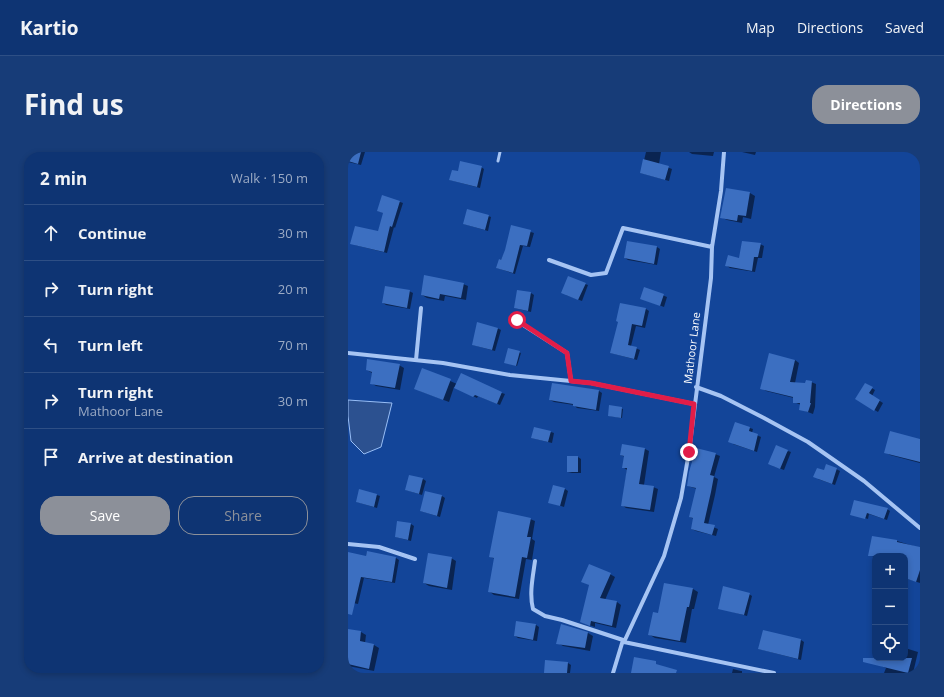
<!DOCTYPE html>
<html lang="en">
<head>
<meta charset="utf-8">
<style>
  body { margin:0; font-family:"Open Sans",sans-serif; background:#173c78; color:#f1f3f6 }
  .controls { position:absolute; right:12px; bottom:12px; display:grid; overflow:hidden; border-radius:8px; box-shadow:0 2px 6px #0003 }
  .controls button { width:36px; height:36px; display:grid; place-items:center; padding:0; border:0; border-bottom:1px solid #2e4f85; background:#0e3473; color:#f1f3f6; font:20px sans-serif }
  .stop { position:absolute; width:12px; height:12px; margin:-9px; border:3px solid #e11d48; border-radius:50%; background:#fff }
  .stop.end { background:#e11d48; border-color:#fff; box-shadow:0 1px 4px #0008 }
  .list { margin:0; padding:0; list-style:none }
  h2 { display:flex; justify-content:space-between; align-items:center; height:52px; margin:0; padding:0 16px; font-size:17px }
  h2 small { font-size:13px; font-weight:400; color:#9baac4 }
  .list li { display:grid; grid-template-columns:26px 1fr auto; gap:12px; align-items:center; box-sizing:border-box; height:56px; padding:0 16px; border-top:1px solid #2e4f85 }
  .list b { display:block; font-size:15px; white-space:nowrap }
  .list p { margin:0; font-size:13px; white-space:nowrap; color:#9baac4 }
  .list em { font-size:13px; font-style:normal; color:#9baac4 }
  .actions { display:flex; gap:8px; padding:12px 16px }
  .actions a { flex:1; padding:9px 0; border:1px solid #8c9099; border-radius:16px; text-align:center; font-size:14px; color:#8c9099 }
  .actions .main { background:#8c9099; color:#fff }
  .icon { flex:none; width:22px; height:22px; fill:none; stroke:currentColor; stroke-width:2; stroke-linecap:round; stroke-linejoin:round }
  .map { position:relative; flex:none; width:572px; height:521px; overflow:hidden; border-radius:16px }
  header { display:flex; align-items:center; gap:24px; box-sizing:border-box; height:56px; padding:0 20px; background:#0e3473; border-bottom:1px solid #2e4f85 }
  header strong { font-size:19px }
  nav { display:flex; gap:22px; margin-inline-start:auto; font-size:14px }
  .intro { display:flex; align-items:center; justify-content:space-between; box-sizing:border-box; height:96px; padding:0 24px }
  h1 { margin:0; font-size:28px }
  .button { padding:10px 18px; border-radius:16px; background:#8c9099; color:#fff; font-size:14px; font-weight:700 }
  main { display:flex; gap:24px; padding:0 24px }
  aside { flex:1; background:#0e3473; border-radius:16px; box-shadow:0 2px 6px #0003 }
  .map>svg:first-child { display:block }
  .water { fill:#2c5190; stroke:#98bef6 }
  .shadow { fill:#0007 }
  .building { fill:#3c6fc1 }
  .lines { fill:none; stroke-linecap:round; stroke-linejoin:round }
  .lane { stroke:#a6c4f3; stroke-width:3 }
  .street { stroke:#a6c4f3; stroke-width:4 }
  .route { stroke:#e11d48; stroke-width:5 }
  .labels { text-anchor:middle; stroke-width:4; stroke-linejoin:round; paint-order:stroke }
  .street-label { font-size:11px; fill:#fff; stroke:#134599 }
</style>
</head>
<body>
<header>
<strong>Kartio</strong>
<nav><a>Map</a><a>Directions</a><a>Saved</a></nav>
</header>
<div class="intro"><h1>Find us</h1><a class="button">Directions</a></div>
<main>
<aside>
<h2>2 min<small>Walk · 150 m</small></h2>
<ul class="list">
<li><svg class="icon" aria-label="ahead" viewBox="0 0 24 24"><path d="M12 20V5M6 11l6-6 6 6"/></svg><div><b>Continue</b></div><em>30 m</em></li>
<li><svg class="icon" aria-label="right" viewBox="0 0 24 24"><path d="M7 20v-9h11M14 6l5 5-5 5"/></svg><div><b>Turn right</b></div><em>20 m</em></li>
<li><svg class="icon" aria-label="left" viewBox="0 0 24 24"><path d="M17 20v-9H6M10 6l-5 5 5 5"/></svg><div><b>Turn left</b></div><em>70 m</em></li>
<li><svg class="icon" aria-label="right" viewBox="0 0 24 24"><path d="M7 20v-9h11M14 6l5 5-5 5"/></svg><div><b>Turn right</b><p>Mathoor Lane</p></div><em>30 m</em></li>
<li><svg class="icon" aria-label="arrive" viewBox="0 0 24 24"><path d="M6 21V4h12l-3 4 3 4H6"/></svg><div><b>Arrive at destination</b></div></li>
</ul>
<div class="actions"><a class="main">Save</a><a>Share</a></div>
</aside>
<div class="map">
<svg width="572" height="521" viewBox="0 0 572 521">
  <rect width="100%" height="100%" fill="#134599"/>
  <path class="water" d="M0 248 44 251 33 295 16 302 3 289 0 264Z"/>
  <path class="shadow" d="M0 0H17L13 13 0 10Z
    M298 0H313L311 12 324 17 321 29 293 21Z
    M341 0H366L365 4 344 2Z
    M394 0H408L407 3Z
    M133 15 136 17 132 36 102 28 111 20Z
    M379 37 402 41 407 44 403 67 395 65 394 71 379 68 373 65Z
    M35 44 55 51 47 76 46 75 39 101 7 93 30 81 36 61 30 59Z
    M140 64 143 65 140 79 116 72Z
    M164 74 186 81 182 95 175 94 167 122 149 116 158 98Z
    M412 92 416 94 414 106H410L407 120 382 116 379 114 392 107Z
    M309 95 312 97 309 113 280 108 277 106Z
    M115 132 120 134 118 148 97 144 96 149 79 146 74 143Z
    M237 132 240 133 234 149 218 143Z
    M297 136 319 145 316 155 297 148Z
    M61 139 65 141 62 157 38 153 35 151Z
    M183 141 186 143 183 160 167 156Z
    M298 157 301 159 297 176 288 174 283 194 292 198 289 208 263 201 271 170Z
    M149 176 153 178 147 199 125 193Z
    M161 197 173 201 169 214 159 211Z
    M447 208 451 211 447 231 458 232 463 230 468 232 467 255 465 262 452 257 453 253 446 250V246L418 239 413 236Z
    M51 213 56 216 52 238 28 234 23 231 24 221 19 218Z
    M75 217 109 232 154 241 157 242 152 253 130 244 129 246 106 235 101 250 72 239Z
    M205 232 251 239 254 241 251 259 229 256 226 253 206 250 202 248Z
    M517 232 527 238 524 244 535 251 530 260 508 247Z
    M262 254 275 257 274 266 262 264Z
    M402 276 405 277 404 281 413 285 409 300 385 292Z
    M203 280 206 281 204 291 184 286Z
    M572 288V311L542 303 537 300Z
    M297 297 301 299 296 333 305 335 310 337 306 360 278 356 274 353 279 318 275 315 277 305 273 303Z
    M440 299 443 300 436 318 425 314Z
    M367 302 372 304 366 325 370 327 367 343 360 373 370 377 368 384 348 379 344 377 346 367 342 365 349 337 340 334Z
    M220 305H230L233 307V321H224L220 320Z
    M488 317 492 319 487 333 470 327Z
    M75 327 78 329 74 343 58 338Z
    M217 337 220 339 216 355 201 350Z
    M29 343 32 344 29 356 9 350Z
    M94 344 97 346 92 365 73 359Z
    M539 357 542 359 539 368 521 362 520 367 504 362Z
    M182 367 187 369 184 387 187 389 184 408 178 407 171 447 146 443 142 440 147 407 143 405Z
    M63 372 66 374 63 389 48 385Z
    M549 389 572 396V431L557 426V404H527V405L521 403Z
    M19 400 48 406 51 408 47 431 16 426 10 452 0 450V401L18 405Z
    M103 406 108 409 104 438 81 434 76 431Z
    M262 422 267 425 257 448 269 450 273 453 268 476 247 471V475L238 472 234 470 242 433 235 430Z
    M317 432 345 437 350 440 346 457H344L338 491 307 486 302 483 311 462Z
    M401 442 404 444 399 464 371 456Z
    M169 470 188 473 191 475 189 489 170 486 167 484Z
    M214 473 240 481 245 484 242 499 215 494 210 491Z
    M0 478 13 480 18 483 17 491 26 493 31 496 26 519 0 514Z
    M453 488 456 490 453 508 411 497Z
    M557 496 570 500 565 521H536L538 516 531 513 533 506H557Z
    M220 511 223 513 222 521H197Z
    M385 517 393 519H394V521H384Z"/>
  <path class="building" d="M0 0H13L10 12 0 9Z
    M295 7 321 14 317 28 292 21Z
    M112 9 134 14 129 35 101 28 104 18 110 19Z
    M378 36 402 40 398 64 390 63 389 69 372 66Z
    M34 43 52 49 44 75 42 74 36 100 2 92 7 74 30 79 35 61 29 59Z
    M119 57 141 63 137 78 115 72Z
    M163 73 183 78 179 94 172 93 165 121 148 116 151 107 153 108 157 98Z
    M279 89 309 94 306 112 276 106Z
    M394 89 413 91 410 105H406L404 119 377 114 380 103 391 106Z
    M76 123 116 131 113 146 92 142 91 147 73 143Z
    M220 124 238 131 230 148 213 141Z
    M37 134 62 138 59 156 34 151Z
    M296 135 316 142 312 154 292 147Z
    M169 138 183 140 180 159 166 156Z
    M272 151 298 156 294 174 284 172 280 193 289 195 286 207 262 201 270 170 268 169Z
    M129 170 150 176 144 198 124 193Z
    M160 196 172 199 168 214 156 211Z
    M421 201 447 208 442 230 457 231 458 228 464 229 462 251H463L460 260 451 258 452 251H445V245L412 237Z
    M19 207 52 212 47 236 22 232 24 220 18 218Z
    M74 216 103 227 95 248 66 237Z
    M113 221 154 240 149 252 127 243 125 245 106 236Z
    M204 231 251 238 248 258 225 254V252L201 248Z
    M517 231 525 235 521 241 532 248 526 259 507 247Z
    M261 253 274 255 273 266 260 264Z
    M387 270 402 275 401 279 410 282 406 299 380 290Z
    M186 275 203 279 200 290 183 286Z
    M542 279 572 287V310L536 301Z
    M274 292 297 296 291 332 306 334 302 358 273 354 279 316H274L276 304 272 303Z
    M428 293 440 298 432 317 420 312Z
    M348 296 368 301 362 323 366 324 363 340 356 371 367 373 364 383 343 377 345 366 341 365 348 336 339 334 341 320Z
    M219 304H230V320H219Z
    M478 312 489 316 484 332 465 325 469 316 476 318Z
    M61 323 75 326 71 342 57 338Z
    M205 333 217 336 212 354 200 351Z
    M11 337 29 342 26 355 8 350Z
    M77 339 94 343 89 364 72 359Z
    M506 348 540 356 536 367 519 361 517 367 502 363Z
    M150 359 183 366 179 385H183L179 406 174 405 167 445 140 440 146 406 141 405Z
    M49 369 63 371 60 388 47 385Z
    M524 384 549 388V390L572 395V418L568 430 557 426V404H520Z
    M19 399 48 405 44 430 13 425 4 463 0 462V400L18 404Z
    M80 401 104 405 99 436 75 431Z
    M241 412 263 421 252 446 269 449 264 474 243 469 242 474 232 470 241 433 233 430Z
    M316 431 345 436 341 455H339L332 489 300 483 305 460 310 461Z
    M375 434 402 441 396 463 370 457Z
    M168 469 188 472 185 488 166 484Z
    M213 472 240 480 237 496 208 492Z
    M0 477 13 479 12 489 26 492 21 517 0 512Z
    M415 478 453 487 450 507 410 497Z
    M286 505 308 509V512L329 518 328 521H283Z
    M515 506H564L560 521 515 510Z
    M197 508 220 510 219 521H196Z"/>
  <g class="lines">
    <path class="lane" d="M150 9 152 0"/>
    <path class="street" d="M201 108 243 123 258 121 275 76 364 95
      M169 169 219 201 223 229
      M0 201 95 211 162 223 243 231 346 252
      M68 208 73 156
      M348 235 373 244 416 266 460 290 516 329 572 376
      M0 392 31 395 67 407
      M187 409C185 424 181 442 185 457L197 464 214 468 275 488
      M276 490 426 521
      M265 521 275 488 276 490 316 404 333 346 341 300 363 126 364 95 373 39 376 0"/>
  </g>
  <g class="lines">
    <path class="route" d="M169 168 219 201 223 229 243 231 346 252 341 300"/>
  </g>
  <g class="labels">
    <g class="street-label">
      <text transform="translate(344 196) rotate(-83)" y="4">Mathoor Lane</text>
    </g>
  </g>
</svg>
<div class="controls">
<button>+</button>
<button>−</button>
<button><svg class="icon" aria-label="locate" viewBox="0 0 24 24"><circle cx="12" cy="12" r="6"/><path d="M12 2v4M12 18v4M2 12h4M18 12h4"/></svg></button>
</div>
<div class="stop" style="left:169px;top:168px"></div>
<div class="stop end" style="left:341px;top:300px"></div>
</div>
</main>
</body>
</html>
